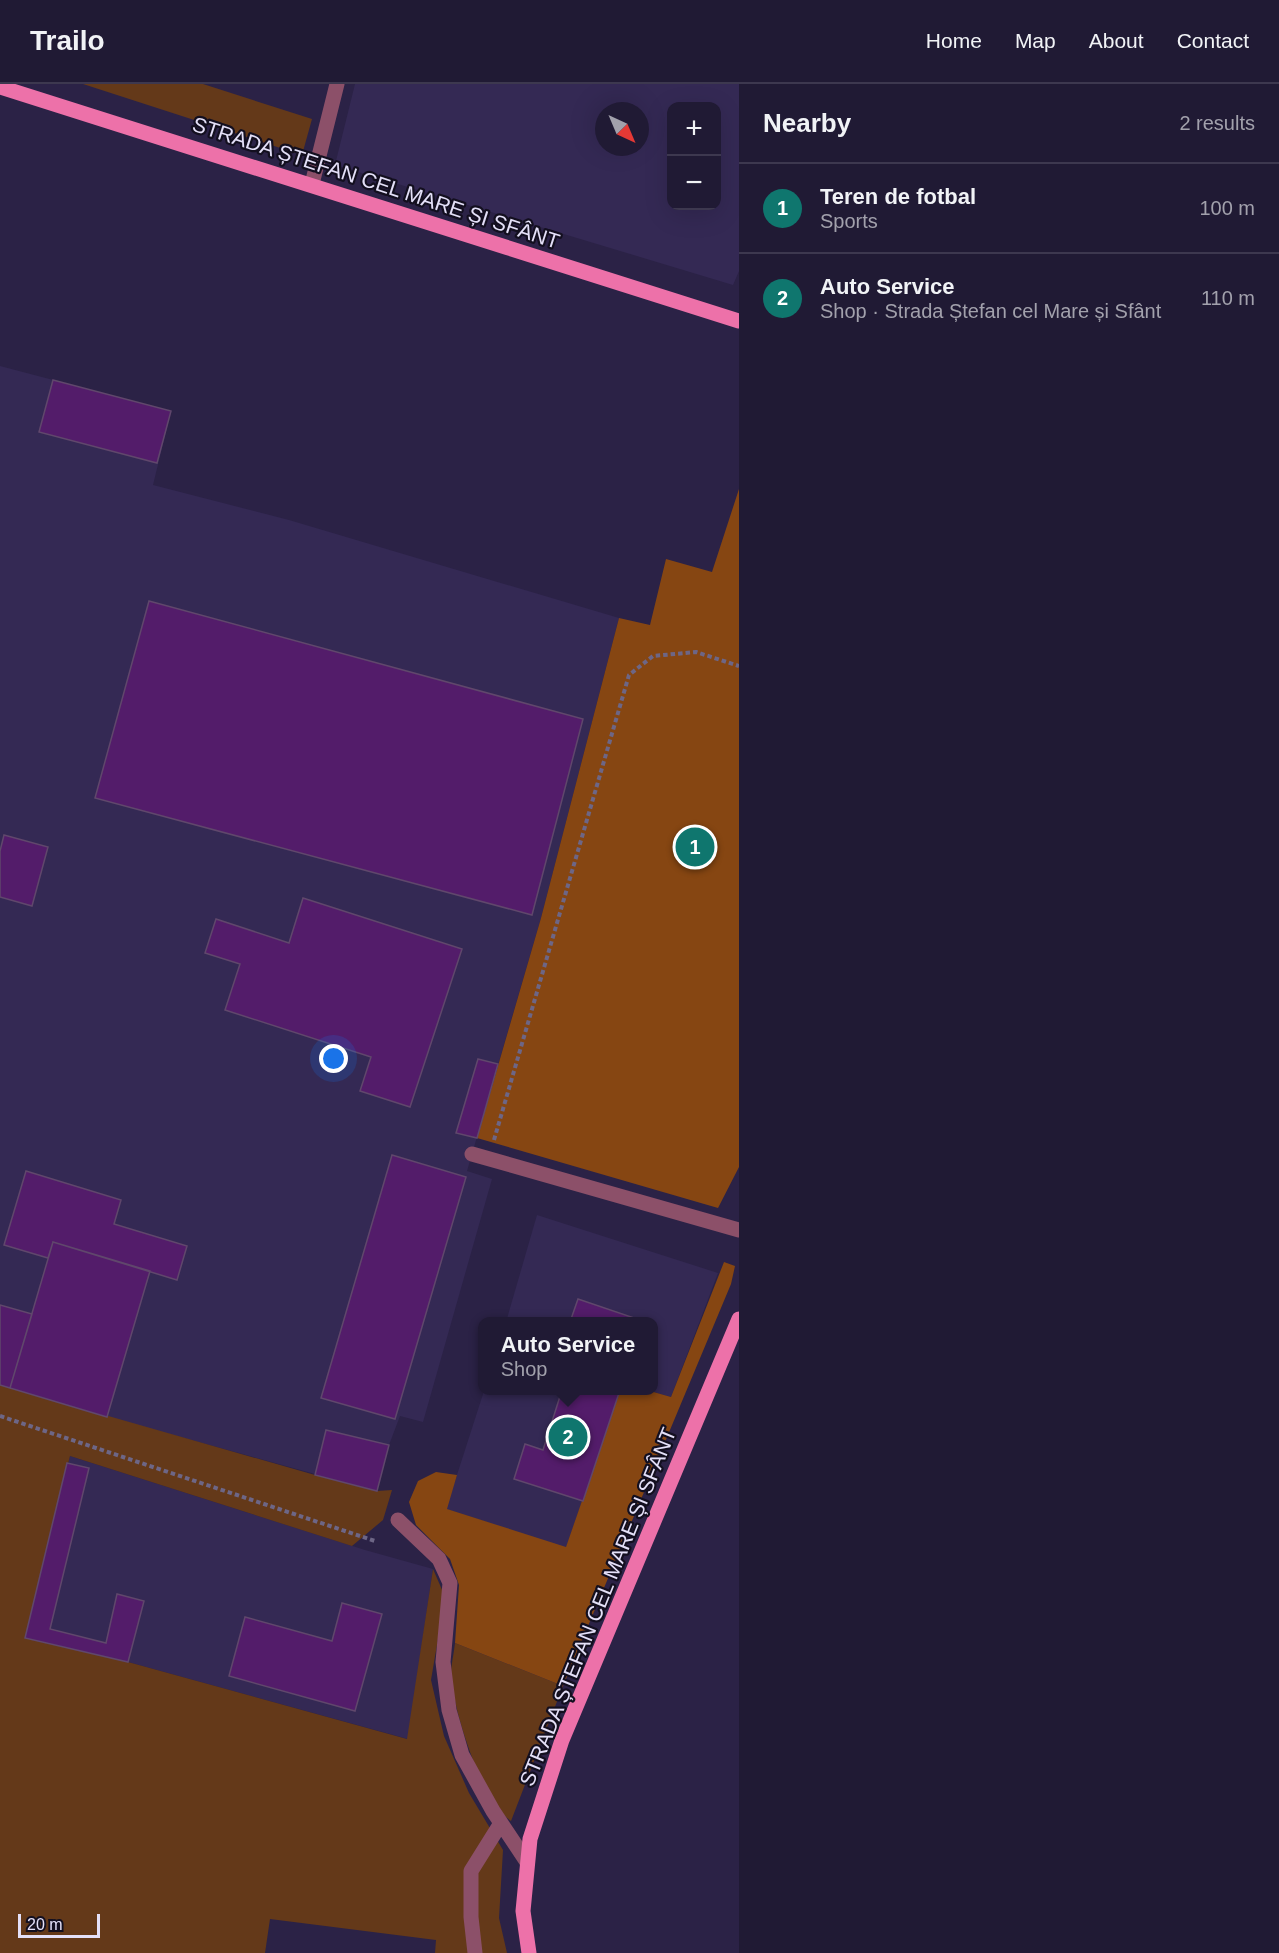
<!DOCTYPE html>
<html lang="en">
<head>
<meta charset="utf-8">
<style>
  body { margin:0; font-family:Helvetica,sans-serif; background:#28233c; color:#f1f3f6 }
  .controls { position:absolute; right:18px; top:18px; display:grid; overflow:hidden; border-radius:12px; box-shadow:0 6px 24px #0002 }
  .controls button { width:54px; height:54px; display:grid; place-items:center; padding:0; border:0; border-bottom:2px solid #3d384f; background:#201a34; color:#f1f3f6; font:30px sans-serif }
  .compass { position:absolute; left:595px; top:18px; width:54px; height:54px; border-radius:50%; background:#201a34; box-shadow:0 6px 24px #0002; rotate:136deg }
  .scale { position:absolute; left:18px; bottom:15px; width:82px; box-sizing:border-box; padding-left:6px; border:3px solid #e4e0f8; border-top:0; font-size:16px; line-height:21px; white-space:nowrap; color:#e4e0f8; -webkit-text-stroke:4px #130f1f; paint-order:stroke }
  .you { position:absolute; left:334px; top:975px; width:21px; height:21px; margin:-15px; border:4px solid #fff; border-radius:50%; background:#1a73e8; box-shadow:0 0 0 9px #1a73e833 }
  .badge { display:grid; place-items:center; width:39px; height:39px; border-radius:50%; background:#0f766e; color:#fff; font-size:20px; font-weight:700 }
  .pin { position:absolute; translate:-50% -50%; border:3px solid #fff; box-shadow:0 2px 6px #0006 }
  .popup { position:absolute; left:478px; top:1233px; width:180px; height:78px; box-sizing:border-box; display:grid; place-content:center; border-radius:12px; background:#201a34; filter:drop-shadow(0 2px 4px #0005); font-size:20px; white-space:nowrap; color:#a2a1ac }
  .popup b { font-size:22px; color:#f1f3f6 }
  .popup::after { content:''; position:absolute; left:50%; top:100%; margin-left:-12px; border:12px solid transparent; border-top-color:#201a34 }
  .list { margin:0; padding:0; list-style:none }
  h2 { display:flex; justify-content:space-between; align-items:center; height:78px; margin:0; padding:0 24px; font-size:26px }
  h2 small { font-size:20px; font-weight:400; color:#a2a1ac }
  .list li { display:grid; grid-template-columns:39px 1fr auto; gap:18px; align-items:center; box-sizing:border-box; height:90px; padding:0 24px; border-top:2px solid #3d384f }
  .list b { display:block; font-size:22px; white-space:nowrap }
  .list p { margin:0; font-size:20px; white-space:nowrap; color:#a2a1ac }
  .list em { font-size:20px; font-style:normal; color:#a2a1ac }
  .map { position:relative; flex:none; width:739px; height:1869px; overflow:hidden }
  header { display:flex; align-items:center; gap:36px; box-sizing:border-box; height:84px; padding:0 30px; background:#201a34; border-bottom:2px solid #3d384f }
  header strong { font-size:28px }
  nav { display:flex; gap:33px; margin-inline-start:auto; font-size:21px }
  main { display:flex }
  aside { flex:1; background:#201a34 }
  .map>svg:first-child { display:block }
  .built { fill:#342954; fill-rule:evenodd }
  .green { fill:#643919 }
  .forest { fill:#864612 }
  .building { fill:#531c6a; stroke:#60476c; stroke-width:1.5 }
  .lines { fill:none; stroke-linecap:round; stroke-linejoin:round }
  .path { stroke:#6d6686; stroke-width:4; stroke-dasharray:4.5 3; stroke-linecap:butt }
  .minor { stroke:#8c5069; stroke-width:15 }
  .major { stroke:#ed71a9; stroke-width:15 }
  .labels { text-anchor:middle; stroke-width:4.5; stroke-linejoin:round; paint-order:stroke }
  .street-label { font-size:21px; fill:#e4e0f8; stroke:#130f1f }
</style>
</head>
<body>
<header>
<strong>Trailo</strong>
<nav><a>Home</a><a>Map</a><a>About</a><a>Contact</a></nav>
</header>
<main>
<div class="map">
<svg width="739" height="1869" viewBox="0 0 739 1869">
  <rect width="100%" height="100%" fill="#2b2246"/>
  <path class="built" d="M355 0H739V187L733 201 335 81ZM672 22H716V122H672ZM604 27H640V63H604Z
    M0 282 171 327 153 401 289 436 619 534 541 834 467 1087 492 1095 423 1338 400 1332 389 1361 377 1407 107 1333 0 1301Z
    M537 1131 718 1189 671 1313 650 1307 654 1306V1238H506Z
    M484 1307H620L566 1464 446 1425Z
    M70 1372 365 1466 433 1485 408 1655 128 1578 25 1554Z"/>
  <path class="green" d="M83 0H203L312 35 302 71Z
    M0 1301 315 1391 377 1407 392 1406 383 1436 352 1462 70 1372 25 1554 128 1578 407 1655 433 1485 443 1508 440 1543 431 1596 444 1652 469 1709 503 1766 499 1834 507 1869H435L436 1856 270 1835 265 1869H0Z
    M455 1559 563 1602 511 1737C482 1718 453 1626 451 1591 451 1581 454 1569 455 1559Z"/>
  <path class="forest" d="M739 405V1083L718 1124 477 1054 541 834 619 534 650 541 666 475 712 488Z
    M724 1178 735 1182 731 1200 563 1602 455 1559 459 1501 450 1475 416 1441 409 1418 418 1397 436 1388 457 1391 447 1425 566 1463 620 1307H650L671 1313Z"/>
  <path class="building" d="M53 296 171 327 157 379 39 348Z
    M149 517 583 635 532 831 95 714Z
    M4 751 48 763 32 822 0 813V767Z
    M303 814 462 865 410 1023 360 1007 371 973 225 926 240 880 205 869 216 835 289 859Z
    M478 975 498 980 477 1054 456 1049Z
    M392 1071 466 1093 395 1335 321 1314Z
    M26 1087 121 1116 114 1140 187 1162 177 1196 53 1158 48 1174 4 1161Z
    M53 1158 150 1187 107 1333 10 1304Z
    M578 1215 643 1237V1238H570Z
    M0 1221 32 1230 10 1304 0 1301Z
    M562 1306H620L583 1417 514 1395 525 1360 543 1366Z
    M326 1346 389 1361 377 1407 315 1391Z
    M67 1379 89 1384 50 1545 106 1559 117 1510 144 1517 128 1578 25 1554Z
    M342 1519 382 1530 355 1627 229 1592 245 1533 332 1557Z"/>
  <g class="lines">
    <path class="path" d="M494 1056 629 591 653 572 696 568 739 582
      M0 1332 375 1457"/>
    <path class="minor" d="M312 100 337 0
      M472 1070 739 1146
      M398 1436 439 1475 450 1499 443 1578 449 1626 462 1671 493 1727 527 1778
      M475 1869 471 1833V1787L501 1739"/>
    <path class="major" d="M0 3 739 237
      M529 1869 523 1827 530 1755 562 1656 739 1235"/>
  </g>
  <g class="labels">
    <g class="street-label">
      <text transform="translate(376 99) rotate(18)" y="7">STRADA ȘTEFAN CEL MARE ȘI SFÂNT</text>
      <text transform="translate(598 1523) rotate(-68)" y="7">STRADA ȘTEFAN CEL MARE ȘI SFÂNT</text>
    </g>
  </g>
</svg>
<div class="controls">
<button>+</button>
<button>−</button>
</div>
<svg class="compass" viewBox="-18 -18 36 36"><path d="M0-13l5 13h-10z" fill="#e53935"/><path d="M0 13l5-13h-10z" fill="#a2a1ac"/></svg>
<div class="scale">20 m</div>
<div class="you"></div>
<div class="pin badge" style="left:695px;top:763px">1</div>
<div class="pin badge" style="left:568px;top:1353px">2</div>
<div class="popup"><b>Auto Service</b>Shop</div>
</div>
<aside>
<h2>Nearby<small>2 results</small></h2>
<ul class="list">
<li><span class="badge">1</span><div><b>Teren de fotbal</b><p>Sports</p></div><em>100 m</em></li>
<li><span class="badge">2</span><div><b>Auto Service</b><p>Shop · Strada Ștefan cel Mare și Sfânt</p></div><em>110 m</em></li>
</ul>
</aside>
</main>
</body>
</html>
